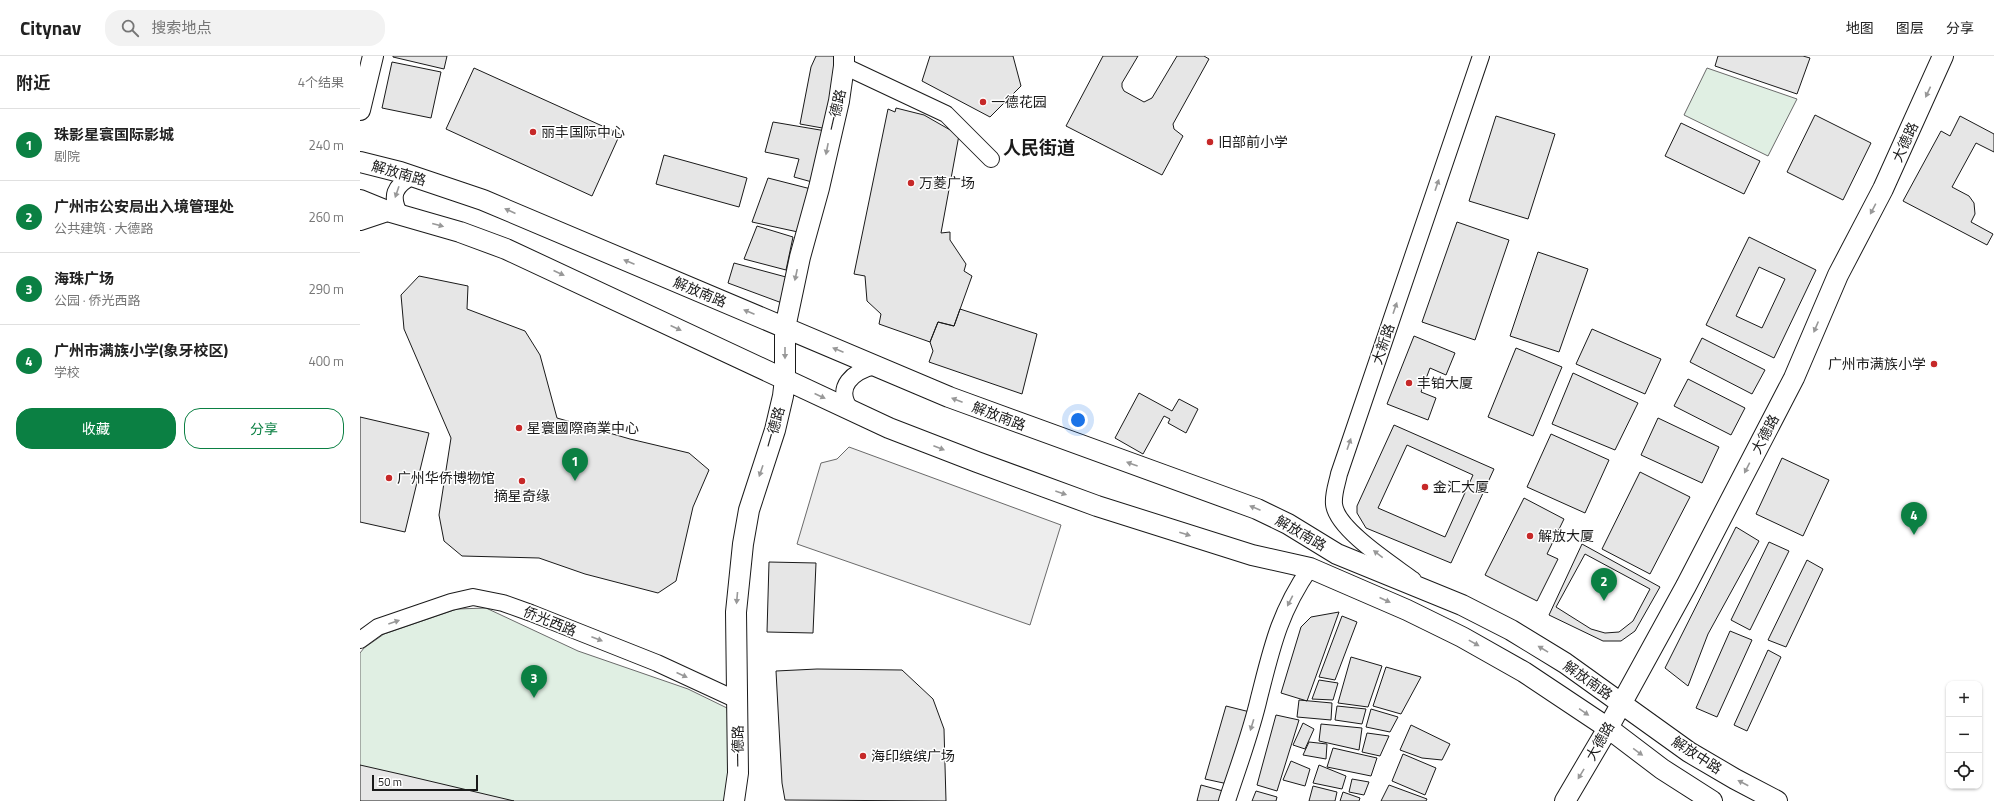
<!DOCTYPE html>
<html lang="zh">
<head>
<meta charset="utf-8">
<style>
  body { margin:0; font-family:"Titillium Web","Noto Sans SC",sans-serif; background:#f2f2f2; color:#222 }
  .controls { position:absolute; right:12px; bottom:12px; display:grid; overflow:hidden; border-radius:8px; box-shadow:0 1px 3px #0004 }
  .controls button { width:36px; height:36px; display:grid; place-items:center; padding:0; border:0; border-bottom:1px solid #e0e0e0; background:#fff; color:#222; font:20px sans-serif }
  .scale { position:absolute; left:12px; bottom:10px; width:106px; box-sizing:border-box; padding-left:4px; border:2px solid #1a1a1a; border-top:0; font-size:11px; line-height:14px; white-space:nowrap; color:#1a1a1a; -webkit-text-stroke:3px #fff; paint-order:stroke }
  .you { position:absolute; left:718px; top:364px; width:14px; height:14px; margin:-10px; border:3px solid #fff; border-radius:50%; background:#1a73e8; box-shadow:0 0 0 6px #1a73e833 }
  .badge { display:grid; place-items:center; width:26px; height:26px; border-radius:50%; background:#0b8043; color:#fff; font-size:13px; font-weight:700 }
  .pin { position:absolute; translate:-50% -33px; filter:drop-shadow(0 1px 2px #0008) }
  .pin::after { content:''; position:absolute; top:21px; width:14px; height:12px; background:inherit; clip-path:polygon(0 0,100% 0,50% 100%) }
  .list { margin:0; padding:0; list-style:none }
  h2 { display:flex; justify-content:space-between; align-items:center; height:52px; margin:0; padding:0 16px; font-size:17px }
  h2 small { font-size:13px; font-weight:400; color:#767676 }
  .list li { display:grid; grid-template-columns:26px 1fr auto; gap:12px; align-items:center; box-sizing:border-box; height:72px; padding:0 16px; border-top:1px solid #e0e0e0 }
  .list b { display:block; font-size:15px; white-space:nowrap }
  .list p { margin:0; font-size:13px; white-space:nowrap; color:#767676 }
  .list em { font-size:13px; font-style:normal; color:#767676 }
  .actions { display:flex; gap:8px; padding:12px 16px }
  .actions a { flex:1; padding:9px 0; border:1px solid #0b8043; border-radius:16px; text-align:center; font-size:14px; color:#0b8043 }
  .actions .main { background:#0b8043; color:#fff }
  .icon { flex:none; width:22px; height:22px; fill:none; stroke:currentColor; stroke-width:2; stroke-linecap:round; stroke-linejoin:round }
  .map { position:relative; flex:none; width:1634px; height:745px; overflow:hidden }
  header { display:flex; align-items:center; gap:24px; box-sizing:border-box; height:56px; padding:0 20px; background:#fff; border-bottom:1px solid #e0e0e0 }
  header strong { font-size:19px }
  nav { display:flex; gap:22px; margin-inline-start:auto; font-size:14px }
  .search { width:280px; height:36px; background:#f2f2f2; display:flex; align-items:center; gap:10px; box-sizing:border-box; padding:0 14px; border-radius:16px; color:#767676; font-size:15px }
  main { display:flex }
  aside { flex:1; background:#fff }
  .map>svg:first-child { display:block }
  .green { fill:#e0efe3; stroke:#6a6a6a }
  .parking { fill:#ededed; stroke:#6a6a6a }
  .building { fill:#e6e6e6; stroke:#1a1a1a; fill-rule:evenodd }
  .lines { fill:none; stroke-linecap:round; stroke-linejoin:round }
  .minor-casing { stroke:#1a1a1a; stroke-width:18 }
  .major-casing { stroke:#1a1a1a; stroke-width:22 }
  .minor { stroke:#fff; stroke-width:16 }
  .major { stroke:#fff; stroke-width:20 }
  .oneway { fill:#989898 }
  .poi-dot { fill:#c62828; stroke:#fff; stroke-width:1.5 }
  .labels { text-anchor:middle; stroke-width:3; stroke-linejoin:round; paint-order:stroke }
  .poi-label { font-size:14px; fill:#1a1a1a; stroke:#fff; text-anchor:start }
  .street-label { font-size:14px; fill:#1a1a1a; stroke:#fff }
  .district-label { font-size:18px; font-weight:bold; fill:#1a1a1a; stroke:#fff }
</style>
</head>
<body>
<header>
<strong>Citynav</strong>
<div class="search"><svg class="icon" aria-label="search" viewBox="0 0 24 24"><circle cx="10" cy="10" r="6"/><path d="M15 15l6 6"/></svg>搜索地点</div>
<nav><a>地图</a><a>图层</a><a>分享</a></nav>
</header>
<main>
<aside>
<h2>附近<small>4个结果</small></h2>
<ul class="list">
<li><span class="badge">1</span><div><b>珠影星寰国际影城</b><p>剧院</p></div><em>240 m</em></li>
<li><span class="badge">2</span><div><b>广州市公安局出入境管理处</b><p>公共建筑 · 大德路</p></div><em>260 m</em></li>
<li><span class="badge">3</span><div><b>海珠广场</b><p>公园 · 侨光西路</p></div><em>290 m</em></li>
<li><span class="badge">4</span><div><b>广州市满族小学(象牙校区)</b><p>学校</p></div><em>400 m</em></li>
</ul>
<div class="actions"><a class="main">收藏</a><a>分享</a></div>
</aside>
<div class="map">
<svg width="1634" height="745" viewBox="0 0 1634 745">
  <rect width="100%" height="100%" fill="#fff"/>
  <path class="green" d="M1347 12 1437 43 1408 100 1324 59Z
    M126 552 218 595 328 633 367 652C370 683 376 716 364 745H0V597L4 592 24 578 97 553Z"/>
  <path class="parking" d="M489 391 701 469 670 569 437 488 461 407 477 403Z"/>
  <path class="building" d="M33 0H87L84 13 33 1Z
    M456 0H478L468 73 440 68 451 11Z
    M570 0H653L661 30 630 61 562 25Z
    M743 0H778L762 27V31L764 35 784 46 792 42 817 0H844L849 3 813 68 814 73 823 80 802 119 706 70Z
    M1358 0H1443L1450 2 1437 38 1355 10Z
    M32 6 81 16 71 62 22 52Z
    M114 12 260 78 232 140 86 73Z
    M536 52 564 59 599 79 581 177 590 176V184L606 208 604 215 612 220 594 270 578 266 570 286 519 268 521 258 507 245 505 220 494 218 528 53 535 56Z
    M1455 59 1511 87 1483 144 1427 116Z
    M1136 60 1195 78 1168 163 1109 145Z
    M1600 60 1634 78V96L1616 87 1592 131 1609 140 1614 147 1615 158 1611 166 1633 178 1627 189 1543 145 1581 75 1590 80Z
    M413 66 466 75 452 126 434 121 439 103 405 96Z
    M1321 67 1400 105 1384 138 1305 100Z
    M304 99 387 122 379 151 296 128Z
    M408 122 451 133 438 176 392 166Z
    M1097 166 1149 184 1115 284 1062 266Z
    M397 170 433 181 426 214 384 203Z
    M1389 181 1456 214 1414 302 1346 269ZM1399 211 1425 223 1402 272 1376 260Z
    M1178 196 1228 213 1199 296 1150 280Z
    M374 207 426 221 422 247 368 227Z
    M59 220 108 230 107 253 165 275 180 299 197 362 270 383 329 397 349 414 333 451 316 525 298 537 225 518 179 502 102 500 84 485 79 459 91 382 44 273 41 239Z
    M600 253 677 278 662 338 569 306 573 295 570 286 578 266 594 270Z
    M1232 273 1301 303 1285 338 1216 308Z
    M1054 280 1095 297 1086 319 1070 312 1061 336 1076 342 1068 364 1027 348Z
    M1342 282 1405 314 1392 338 1330 306Z
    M1156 292 1202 311 1173 380 1128 361Z
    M1213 317 1278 347 1255 394 1192 368Z
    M1328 323 1385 352 1371 379 1314 350Z
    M779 337 812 355 819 343 838 353 826 377 808 367 810 363 804 360 783 398 755 382Z
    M0 361 69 377 45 476 0 466Z
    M1298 362 1359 391 1342 427 1281 399Z
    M1034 369 1134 413 1091 507 1006 472 997 457V450Z
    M1191 378 1249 404 1225 457 1167 431Z
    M1047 389 1113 419 1085 481 1018 452Z
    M1422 402 1469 424 1443 480 1396 458Z
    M1280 416 1330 441 1290 518 1242 493Z
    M1164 442 1204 463 1187 498 1198 503 1177 545 1125 519Z
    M1376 471 1399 485 1348 578 1328 630 1305 612Z
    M1409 486 1429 495 1390 574 1371 564Z
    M1222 488 1300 531 1275 575 1261 585H1243L1189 559Z
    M1225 498 1290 533 1273 565 1259 576 1245 577 1231 573 1196 551Z
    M1447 504 1463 513 1426 591 1408 584Z
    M409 506 456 507 453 577 407 576Z
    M979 556 947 645 921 637 941 571 951 561Z
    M982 560 997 566 975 624 959 621Z
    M1370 575 1392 584 1357 661 1336 652Z
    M1408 594 1421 601 1387 675 1374 669Z
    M991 601 1022 610 1008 651 978 647Z
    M1026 611 1061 621 1041 658 1013 650Z
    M457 613 542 614 573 643 584 673 586 745 425 744 422 727 416 615Z
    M959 624 978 627 973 644 952 643Z
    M939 644 972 647 971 664 937 661Z
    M866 650 890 656 868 728 845 723Z
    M977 650 1006 653 1002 668 975 664Z
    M1011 653 1038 661 1030 676 1006 671Z
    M916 659 939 664 917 735 897 729Z
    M943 667 954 673 945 693 933 689Z
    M961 668 1002 672 999 694 959 685Z
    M1051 669 1090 688 1082 704 1062 702 1040 694Z
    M1007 677 1029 680 1020 700 1002 696Z
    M949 686 967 688 966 703 943 699Z
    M973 692 1017 702 1011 720 967 711Z
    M1043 698 1076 712 1065 739 1032 725Z
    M931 705 950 713 945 730 923 724Z
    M0 709 44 719 154 745H0Z
    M959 709 986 720 982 733 953 727Z
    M992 723 1009 726 1004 739 989 736Z
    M841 729 863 735 860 745H837Z
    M1029 729 1067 743 1066 745H1021Z
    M953 730 977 736 975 745H949Z
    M896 735 917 741 916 745H892Z
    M983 736 1000 742 999 745H980Z"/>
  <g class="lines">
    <g class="minor-casing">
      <path id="minor" d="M484 10 586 58 631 103
        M40 159C30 140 34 130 53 120
        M491 354C473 331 494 315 515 310
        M1053 524C1033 509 976 473 974 448 973 438 977 428 979 418L1121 0
        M0 584 18 571 91 546 113 541 143 547 171 557 297 607 377 644
        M867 745C878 711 891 677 899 642 912 591 919 557 950 512"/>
    </g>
    <g class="major-casing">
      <path id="major" d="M0 54 13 0
        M0 106 40 116 123 144 589 341 897 453 928 468 977 498 1102 549 1151 574 1205 607 1329 696 1375 723 1417 745
        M0 144 27 155 100 176 146 193 529 372 617 406 737 450 892 499 950 512 1047 554 1102 581 1164 616 1248 672 1302 713 1352 745
        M0 164 27 155
        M374 745 378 717 376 556 383 488 389 454 415 374 423 340 425 323V272L440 201 459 132 479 45 484 10V0
        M1205 745 1248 672 1326 530 1434 322 1478 219 1523 133 1583 0"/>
    </g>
    <use href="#minor" class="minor"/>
    <use href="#major" class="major"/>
  </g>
  <defs><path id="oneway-solid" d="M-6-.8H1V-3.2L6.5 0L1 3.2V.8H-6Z"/></defs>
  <g class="oneway">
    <use href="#oneway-solid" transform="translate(1568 36) rotate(115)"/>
    <use href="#oneway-solid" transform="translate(467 93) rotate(101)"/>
    <use href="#oneway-solid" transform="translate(1077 129) rotate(-71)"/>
    <use href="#oneway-solid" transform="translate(37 136) rotate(109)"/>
    <use href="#oneway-solid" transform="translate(1513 153) rotate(118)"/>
    <use href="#oneway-solid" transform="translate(150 155) rotate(-156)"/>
    <use href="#oneway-solid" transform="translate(78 169) rotate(15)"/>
    <use href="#oneway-solid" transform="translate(269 206) rotate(-157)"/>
    <use href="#oneway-solid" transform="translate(199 217) rotate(24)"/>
    <use href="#oneway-solid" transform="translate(436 219) rotate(102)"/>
    <use href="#oneway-solid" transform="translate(1035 252) rotate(-71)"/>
    <use href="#oneway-solid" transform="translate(389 256) rotate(-157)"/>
    <use href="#oneway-solid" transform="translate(1456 271) rotate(113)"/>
    <use href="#oneway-solid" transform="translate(316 272) rotate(25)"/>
    <use href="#oneway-solid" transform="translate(478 294) rotate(-157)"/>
    <use href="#oneway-solid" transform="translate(425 297) rotate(90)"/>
    <use href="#oneway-solid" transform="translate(460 340) rotate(25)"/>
    <use href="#oneway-solid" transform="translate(597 344) rotate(-159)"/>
    <use href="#oneway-solid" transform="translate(989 388) rotate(-71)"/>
    <use href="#oneway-solid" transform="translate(579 392) rotate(21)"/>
    <use href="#oneway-solid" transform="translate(772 408) rotate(-160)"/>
    <use href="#oneway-solid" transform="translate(1387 412) rotate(117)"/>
    <use href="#oneway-solid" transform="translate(401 415) rotate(109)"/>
    <use href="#oneway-solid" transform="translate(701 437) rotate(19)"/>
    <use href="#oneway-solid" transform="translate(895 452) rotate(-157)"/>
    <use href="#oneway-solid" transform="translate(825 478) rotate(18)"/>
    <use href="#oneway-solid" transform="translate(1018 498) rotate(-142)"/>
    <use href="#oneway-solid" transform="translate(377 542) rotate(95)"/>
    <use href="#oneway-solid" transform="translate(1025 544) rotate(24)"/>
    <use href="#oneway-solid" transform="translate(930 545) rotate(117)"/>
    <use href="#oneway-solid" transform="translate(34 566) rotate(-19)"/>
    <use href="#oneway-solid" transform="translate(237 583) rotate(21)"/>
    <use href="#oneway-solid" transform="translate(1114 587) rotate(29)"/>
    <use href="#oneway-solid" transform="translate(1183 593) rotate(-149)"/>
    <use href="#oneway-solid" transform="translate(322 619) rotate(24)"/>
    <use href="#oneway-solid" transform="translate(1224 656) rotate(34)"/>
    <use href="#oneway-solid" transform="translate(892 669) rotate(107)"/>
    <use href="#oneway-solid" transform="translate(1278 696) rotate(36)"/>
    <use href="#oneway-solid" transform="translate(1221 718) rotate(121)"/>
    <use href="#oneway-solid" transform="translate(1383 727) rotate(-152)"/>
  </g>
  <g class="poi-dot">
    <circle cx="623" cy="46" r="4"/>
    <circle cx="173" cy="76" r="4"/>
    <circle cx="850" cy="86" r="4"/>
    <circle cx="551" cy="127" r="4"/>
    <circle cx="1574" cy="308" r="4"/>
    <circle cx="1049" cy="327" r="4"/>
    <circle cx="159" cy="372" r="4"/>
    <circle cx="29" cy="422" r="4"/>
    <circle cx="162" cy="425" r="4"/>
    <circle cx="1065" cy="431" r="4"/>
    <circle cx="1170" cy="480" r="4"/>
    <circle cx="503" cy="700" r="4"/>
  </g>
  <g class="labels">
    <g class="poi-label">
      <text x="631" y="51">一德花园</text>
      <text x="181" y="81">丽丰国际中心</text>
      <text x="858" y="91">旧部前小学</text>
      <text x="559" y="132">万菱广场</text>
      <text x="1566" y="313" text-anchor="end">广州市满族小学</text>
      <text x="1057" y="332">丰铂大厦</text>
      <text x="167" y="377">星寰國際商業中心</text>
      <text x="37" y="427">广州华侨博物馆</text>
      <text x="1073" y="436">金汇大厦</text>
      <text x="162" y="445" text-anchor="middle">摘星奇缘</text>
      <text x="1178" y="485">解放大厦</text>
      <text x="511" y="705">海印缤缤广场</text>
    </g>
    <g class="street-label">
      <text transform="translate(476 54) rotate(-77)" y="5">一德路</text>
      <text transform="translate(1545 86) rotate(-65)" y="5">大德路</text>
      <text transform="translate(39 117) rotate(16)" y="5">解放南路</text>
      <text transform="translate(340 236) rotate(23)" y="5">解放南路</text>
      <text transform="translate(1023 288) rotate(-71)" y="5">大新路</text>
      <text transform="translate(639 360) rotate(21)" y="5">解放南路</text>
      <text transform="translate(414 371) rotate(-74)" y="5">一德路</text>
      <text transform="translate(1405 378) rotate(-62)" y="5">大德路</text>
      <text transform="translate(941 477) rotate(30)" y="5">解放南路</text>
      <text transform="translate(190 565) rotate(22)" y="5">侨光西路</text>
      <text transform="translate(1228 624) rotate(35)" y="5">解放南路</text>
      <text transform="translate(1240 685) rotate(-60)" y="5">大德路</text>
      <text transform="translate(378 690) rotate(-91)" y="5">一德路</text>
      <text transform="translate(1337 699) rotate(33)" y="5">解放中路</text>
    </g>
    <g class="district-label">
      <text x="679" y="98">人民街道</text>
    </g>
  </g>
</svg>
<div class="controls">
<button>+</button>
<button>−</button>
<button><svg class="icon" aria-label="locate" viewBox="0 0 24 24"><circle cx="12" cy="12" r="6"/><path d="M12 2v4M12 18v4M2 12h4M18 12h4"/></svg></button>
</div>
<div class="scale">50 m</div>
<div class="you"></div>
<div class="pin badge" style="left:215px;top:425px">1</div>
<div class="pin badge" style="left:1244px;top:545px">2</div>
<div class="pin badge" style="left:174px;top:642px">3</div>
<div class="pin badge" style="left:1554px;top:479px">4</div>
</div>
</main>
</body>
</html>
